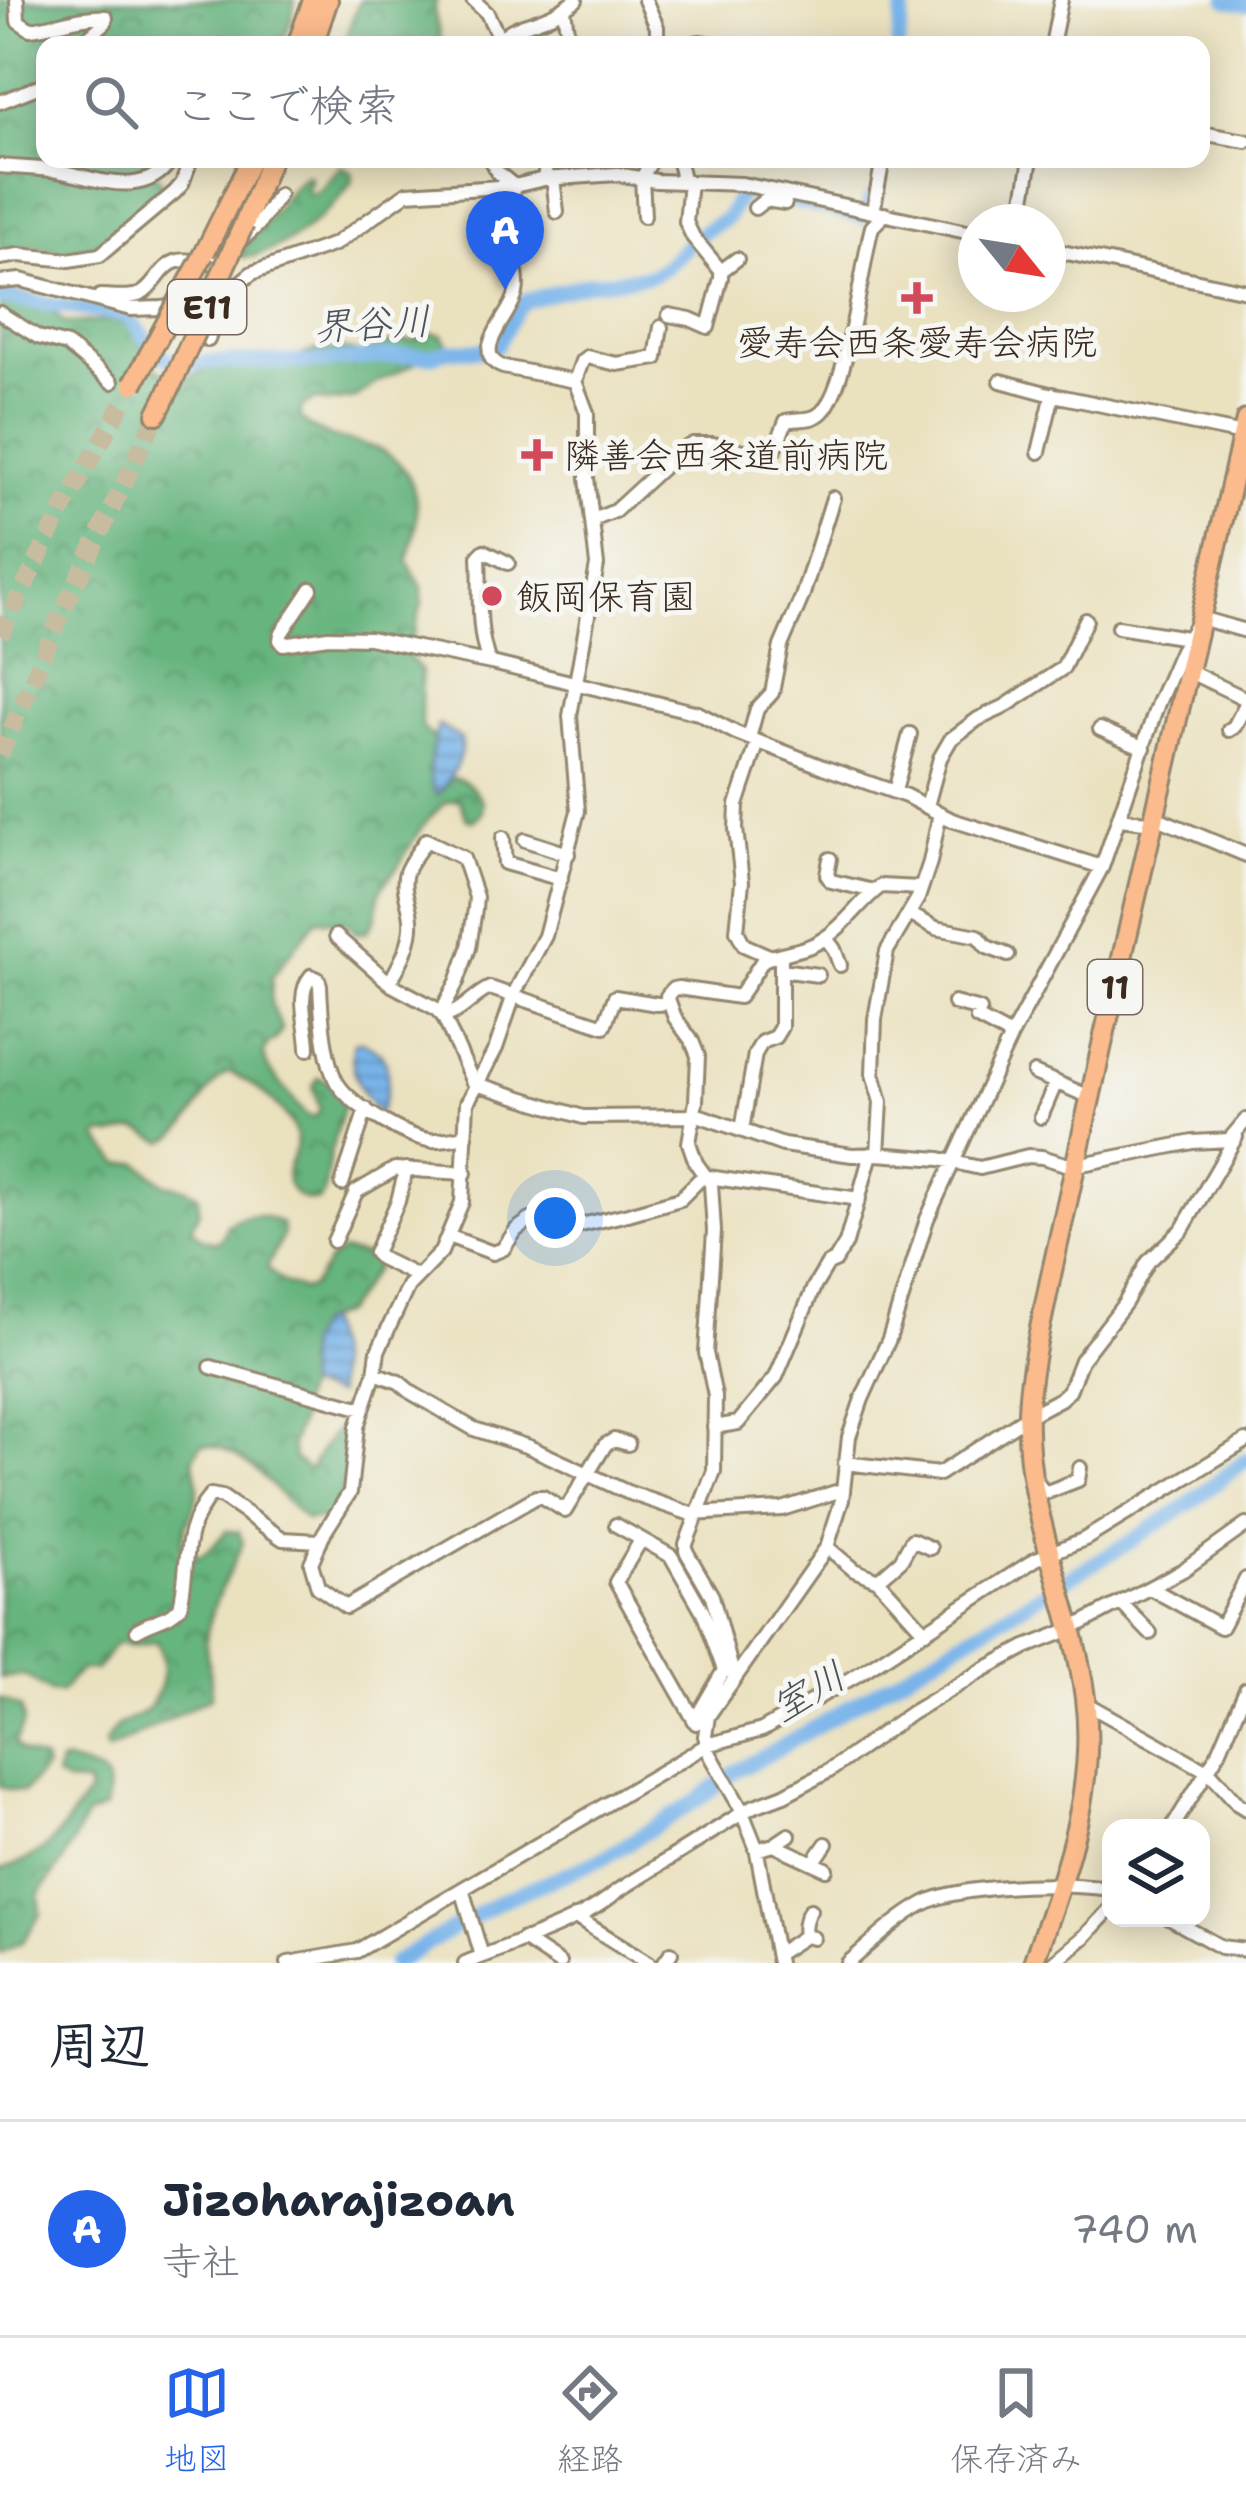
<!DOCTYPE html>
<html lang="ja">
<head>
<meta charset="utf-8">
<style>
  body { margin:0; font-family:"Shantell Sans","Klee One",sans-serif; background:#f2f2f3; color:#1f2937 }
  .controls { position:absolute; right:36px; bottom:36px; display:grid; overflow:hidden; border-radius:24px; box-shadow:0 6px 30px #0003 }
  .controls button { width:108px; height:108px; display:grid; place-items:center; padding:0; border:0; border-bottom:3px solid #e0e1e3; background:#fff; color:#1f2937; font:60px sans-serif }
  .compass { position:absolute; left:958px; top:204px; width:108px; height:108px; border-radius:50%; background:#fff; box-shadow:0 6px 30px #0003; rotate:120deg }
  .you { position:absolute; left:555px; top:1218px; width:42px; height:42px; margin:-30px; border:9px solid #fff; border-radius:50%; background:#1a73e8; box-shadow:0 0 0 18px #1a73e833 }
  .badge { display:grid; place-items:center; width:78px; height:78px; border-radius:50%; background:#2563eb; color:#fff; font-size:39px; font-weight:700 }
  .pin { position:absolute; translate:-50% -99px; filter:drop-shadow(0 3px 6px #0008) }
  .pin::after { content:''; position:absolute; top:63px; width:42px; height:36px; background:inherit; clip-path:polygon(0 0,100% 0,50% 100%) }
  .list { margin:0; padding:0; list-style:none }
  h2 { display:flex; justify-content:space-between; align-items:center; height:156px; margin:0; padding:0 48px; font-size:51px }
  h2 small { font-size:39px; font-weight:400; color:#747a83 }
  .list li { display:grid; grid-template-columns:78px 1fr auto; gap:36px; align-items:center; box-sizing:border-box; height:216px; padding:0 48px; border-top:3px solid #e0e1e3 }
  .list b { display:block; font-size:45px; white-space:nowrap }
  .list p { margin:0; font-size:39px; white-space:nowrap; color:#747a83 }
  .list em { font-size:39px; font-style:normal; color:#747a83 }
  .icon { flex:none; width:66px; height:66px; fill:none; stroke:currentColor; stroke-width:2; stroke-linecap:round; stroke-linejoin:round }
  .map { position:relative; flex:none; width:1246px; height:1963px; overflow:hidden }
  .search { position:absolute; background:#fff; box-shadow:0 6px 30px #0003; left:36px; right:36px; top:36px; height:132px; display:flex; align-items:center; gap:30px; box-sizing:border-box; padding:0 42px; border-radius:24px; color:#747a83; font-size:45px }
  .sheet { height:372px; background:#fff }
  nav { display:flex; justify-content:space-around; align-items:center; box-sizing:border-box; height:168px; border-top:3px solid #e0e1e3; background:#fff; font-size:33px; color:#747a83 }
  nav a { display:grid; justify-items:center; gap:6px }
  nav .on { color:#2563eb }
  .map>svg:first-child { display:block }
  .forest { fill:url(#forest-crowns); stroke:#506f4e; stroke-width:3 }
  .water { fill:url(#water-rules); stroke:#5a6f84; stroke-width:3 }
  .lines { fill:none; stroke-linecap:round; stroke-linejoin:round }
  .river { stroke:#78b4ea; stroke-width:15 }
  .highway-tunnel { stroke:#c7bc9f; stroke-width:18; stroke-dasharray:18 9; stroke-linecap:butt }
  .minor-casing { stroke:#92866e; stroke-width:18 }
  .highway-casing { stroke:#92866e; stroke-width:24 }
  .minor { stroke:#fff; stroke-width:12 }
  .highway { stroke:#fbbb8c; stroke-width:18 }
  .highway-bridge-casing { stroke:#92866e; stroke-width:24; stroke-linecap:butt }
  .highway-bridge { stroke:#fbbb8c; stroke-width:18 }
  .poi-dot { fill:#d1495b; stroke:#f6f6f2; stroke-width:4.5 }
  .labels { text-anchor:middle; stroke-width:10; stroke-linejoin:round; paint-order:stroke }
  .shield { fill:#f6f6f2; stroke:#73675e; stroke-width:3 }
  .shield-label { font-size:33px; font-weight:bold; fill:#3b2a1e }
  .poi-label { font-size:36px; fill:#3b2a1e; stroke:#f6f6f2; text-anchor:start }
  .water-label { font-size:39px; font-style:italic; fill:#4d535b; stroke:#f6f6f2 }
</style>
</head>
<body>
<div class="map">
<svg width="1246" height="1963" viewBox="0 0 1246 1963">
  <defs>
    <pattern id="forest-crowns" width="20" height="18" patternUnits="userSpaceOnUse" patternTransform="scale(3)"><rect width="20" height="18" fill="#66b47e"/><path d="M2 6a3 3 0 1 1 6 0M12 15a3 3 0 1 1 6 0" fill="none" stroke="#559367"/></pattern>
    <pattern id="water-rules" width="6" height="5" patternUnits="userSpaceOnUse" patternTransform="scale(3)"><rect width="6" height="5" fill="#78b4ea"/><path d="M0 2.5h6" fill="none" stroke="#6493bd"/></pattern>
  </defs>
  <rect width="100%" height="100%" fill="#f6f6f2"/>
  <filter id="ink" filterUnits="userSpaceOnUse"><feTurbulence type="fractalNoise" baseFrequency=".00833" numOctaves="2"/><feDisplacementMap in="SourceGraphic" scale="24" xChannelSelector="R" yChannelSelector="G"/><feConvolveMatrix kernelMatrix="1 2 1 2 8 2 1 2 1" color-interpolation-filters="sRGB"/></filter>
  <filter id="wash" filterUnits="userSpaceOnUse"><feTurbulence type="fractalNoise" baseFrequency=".004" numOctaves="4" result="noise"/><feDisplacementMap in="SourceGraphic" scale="48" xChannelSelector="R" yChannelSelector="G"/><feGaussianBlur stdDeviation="2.7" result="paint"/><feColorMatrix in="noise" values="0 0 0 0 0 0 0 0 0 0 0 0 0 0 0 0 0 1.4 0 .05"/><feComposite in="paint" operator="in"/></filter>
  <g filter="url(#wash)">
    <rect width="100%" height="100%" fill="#eae1bf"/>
    <path class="forest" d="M0 0H295L292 18 282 45H45V159H143L161 181V190L150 205 108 243 62 252 30 246 0 251Z
      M360 0H437L434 10 440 38 436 45H353L347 33Z
      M341 166 352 172 353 181C330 214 286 251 244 258L241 253C250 237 262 226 273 212 285 198 291 185 307 175L311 179 306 190 309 195 320 190Z
      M0 290 36 296 65 323 106 321 126 323 157 368 164 373 189 377 210 368 286 367 302 355 316 350 340 349 360 353 397 341 415 340 432 333 443 335 446 343 443 349 376 383 355 398 328 402 314 400 302 407 299 416C319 443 357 437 384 452 425 474 420 525 407 561L422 587V603L408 656 421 671V724L425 731 435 738 430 763 440 793 451 778C468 780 474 788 483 802L482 813 474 821 466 818 460 800 448 801C419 824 418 834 400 863 395 872 387 878 382 887 373 906 384 912 366 932L356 933 347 922 317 919 272 977 271 1003 282 1030 274 1041 268 1044 263 1054 268 1068 305 1114 314 1118 320 1111 313 1086 318 1078 325 1080 343 1097V1107L330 1154 324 1194 318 1201C307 1200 300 1200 292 1191 277 1173 299 1156 296 1137 292 1113 250 1079 228 1072 201 1089 195 1128 165 1142L142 1131 134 1130 114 1135 100 1134 98 1138 120 1164 139 1163 165 1184 184 1188 198 1195 199 1211 191 1228 203 1239 216 1242 223 1237 227 1224C246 1213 263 1213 282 1224L283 1235 267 1268 284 1283 303 1290 312 1287 329 1261 342 1251 367 1256 376 1261V1268L344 1312 318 1323 304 1362 308 1380 300 1402 301 1418 291 1445 294 1459 308 1469C320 1457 324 1441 336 1430L343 1434C352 1469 345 1490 328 1519L306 1520C274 1493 248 1447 202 1444L193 1458C195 1467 198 1479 198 1488 197 1509 182 1525 182 1546L199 1556 211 1549 226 1531 239 1532 243 1543C229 1574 209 1606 206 1640 205 1660 214 1677 211 1697L107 1751 104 1746C119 1713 130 1727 148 1708 163 1691 168 1662 156 1642L132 1647 117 1643C107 1652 105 1662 95 1670 71 1668 75 1679 60 1693L50 1692 25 1675 0 1678Z
      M0 1698 21 1708 24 1721 15 1744 21 1751 43 1761 45 1768 24 1792 0 1787Z
      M67 1761C100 1775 114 1769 105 1809L87 1816 64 1860 39 1894 41 1914 23 1941 0 1953V1870C53 1854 57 1834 89 1793L87 1784 66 1783 56 1777 60 1763Z"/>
    <path class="water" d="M438 725 461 739C464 758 449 781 437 795 423 776 433 747 438 725Z
      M361 1041 380 1052C392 1072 389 1092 379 1113 361 1095 348 1069 354 1043Z
      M326 1321 335 1359 336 1395 305 1387 306 1344 318 1323Z"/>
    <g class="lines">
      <path class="river" d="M1227 0 1246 4
        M898 45 905 0
        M0 297 128 316C152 347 164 371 208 362H318L408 355 430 356 450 350H485L497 345 518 307 526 301 588 283 649 276 664 268 698 235 727 218 742 192 748 191 864 217 871 198
        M394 1963 502 1900 606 1857 699 1799 736 1771 771 1753 1130 1542 1189 1504 1246 1460"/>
    </g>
  </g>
  <g filter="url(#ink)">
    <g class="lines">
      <path class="highway-tunnel" d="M0 635 62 511 124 401
        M0 755 59 619 157 414"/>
      <g class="minor-casing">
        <path id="minor" d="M17 0 18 21 30 29C56 26 80 15 106 17L105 23 79 45
          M473 0 487 13 499 38
          M645 0 657 27V45
          M564 9 569 45
          M497 45C507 25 530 25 549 16 559 12 567 6 576 0
          M684 45 699 42 721 45
          M1052 45 1061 0
          M0 102 45 84
          M1201 133 1246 141
          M490 159 497 172 514 186C512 202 508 219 509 235 510 253 520 275 516 293 512 315 468 353 503 367L575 381 587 413V478L597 565 570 716 578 811 545 936 515 992 496 1048 467 1103 462 1202 441 1252 408 1286 378 1351 375 1373 357 1427 350 1492 324 1533 311 1563 318 1587 346 1607 536 1497H543L565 1511 605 1445 614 1440 628 1444
          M678 159 684 182
          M0 166C19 168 39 168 58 171 97 178 144 201 172 159
          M553 178 557 212
          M544 179 547 159
          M755 208 765 200 785 203
          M873 212 883 159
          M644 216 642 178 649 165
          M1020 222 1031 159
          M1048 249 1246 291
          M0 258 19 255 69 260 100 255 175 192 182 184 191 159
          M721 271 737 259
          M0 282 21 280 131 309 162 308 221 298 252 273 335 244 407 193 514 186 544 179 617 174 656 181 742 184 976 234
          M100 296C113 296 129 299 141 294 156 286 161 265 178 261 191 258 205 265 218 262L258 225 279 195
          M0 313 38 337 67 345 112 382
          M669 315 690 319 708 327 721 278V271L693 237 686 222 690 182
          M208 340 221 298
          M575 381 582 361 587 357 617 364 656 358 661 327
          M1001 381 1049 394 1243 434
          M1039 452 1053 394
          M593 520 615 511 679 452 693 444H713L761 455 775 449 786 421C798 418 812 422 822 412 847 387 861 274 870 235L872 227 885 214
          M311 589 281 634 280 640 283 644 328 637 369 638 496 664 698 713 736 733 823 767 906 796 952 820 1102 867
          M1118 627 1187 638
          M489 662C476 628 481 594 479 556L484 551 508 563
          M1188 671 1246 699
          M1100 729 1144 748
          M1229 730 1234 727 1246 704
          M749 738 757 709 772 693 781 646 802 597 833 498
          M758 742 737 805 736 829 742 882 737 931 744 945 769 956
          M895 791 910 734
          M927 806 940 758 951 739 978 719 1004 707 1063 668 1086 620
          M1155 817 1246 855
          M1120 819 1153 823
          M503 838 505 863 561 879
          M525 840 568 854
          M830 859 827 875 831 881 874 891
          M909 914 936 928 978 936 987 947 1008 955
          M336 936 392 985 435 1008 443 1016 472 1080 476 1084 583 1117 701 1116 783 1145 852 1155 878 1154 940 1159 980 1168 1028 1156 1042 1157 1065 1164H1082L1193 1142 1229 1140 1246 1120
          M826 938 834 949 840 965
          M781 970 818 975
          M390 982C400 964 413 941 411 919 410 903 401 889 406 872 410 861 420 850 426 840L463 858 476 897 475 909 469 948 457 982 445 1005V1014
          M954 1003 980 1010 977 1018 1011 1036
          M443 1016C461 1014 473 995 490 988L604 1026 615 997 657 1004 667 1003
          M308 1049C308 1025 295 995 311 976L318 979 320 985C321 1012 324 1055 335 1079 346 1103 403 1136 429 1140 442 1141 453 1138 466 1136
          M1034 1073 1090 1097
          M1041 1117 1056 1082
          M742 1130 755 1054 762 1042 775 1037 781 1027V955
          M878 1154 881 1102 873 1074 875 1019 887 951 918 898 930 862 940 813
          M406 1169 398 1201 375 1253 380 1258 417 1276
          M342 1184 366 1109
          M448 1236 493 1253 503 1249 516 1230 530 1220 577 1226 628 1214 680 1199 701 1178 708 1177 859 1199
          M334 1241 356 1192 395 1169 465 1173
          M211 1367 363 1409
          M375 1373 399 1382 412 1393 474 1429 529 1447 627 1492 691 1514 782 1509 842 1490
          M714 1427 738 1423 776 1377 814 1287 828 1264 835 1261 846 1243 871 1154
          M845 1463 939 1474 1028 1416 1060 1399 1069 1391 1081 1360 1125 1303 1148 1262 1182 1230 1236 1137
          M1035 1478 1042 1490 1047 1492 1078 1480 1080 1468
          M616 1525 671 1556 703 1612 724 1670 695 1720
          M641 1540 616 1582 696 1723
          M827 1547 854 1570 878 1580 901 1560 912 1540 930 1548
          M878 1580 925 1632
          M1150 1588 1221 1627 1246 1579
          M1121 1603 1150 1633
          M137 1630C152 1620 168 1620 180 1607 190 1566 180 1530 211 1495L222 1497 283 1539 319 1541
          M734 1678 712 1596 686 1551V1544L714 1471 715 1396 706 1353 714 1231 711 1184 696 1163 689 1143 696 1101 698 1056 692 1041 675 1018 667 996 673 989 678 988 739 997 763 960C783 951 806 952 825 938 847 924 860 901 881 886L920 888
          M1085 1703 1207 1771
          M1208 1770 1238 1804 1246 1809
          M1172 1828 1219 1752 1246 1689
          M774 1845 789 1835
          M756 1850 774 1845 826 1869
          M813 1863 826 1844
          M462 1889 482 1956
          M810 1910C805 1918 803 1926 805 1936L813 1938
          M575 1917 649 1963
          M1169 1918 1221 1947 1246 1950
          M523 1939 559 1963
          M777 1954 805 1936
          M288 1963 357 1951 707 1745 762 1730 862 1672 1036 1559 1085 1539 1246 1441
          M465 1963C510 1944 581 1923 616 1892L752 1807 784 1795 829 1771 911 1713 983 1670 1026 1647 1069 1630 1183 1570 1246 1525
          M664 1963 671 1953
          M778 1963 756 1847 740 1807 710 1754 705 1736 708 1716 827 1547 842 1500 849 1437 862 1399 889 1339 927 1219 1011 1036 1102 867 1158 703 1181 650 1200 618 1246 631
          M848 1963C872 1943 896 1919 923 1904 937 1896 953 1894 969 1891 1017 1884 1062 1883 1111 1889
          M1053 1963 1085 1936 1111 1908"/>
      </g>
      <g class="highway-casing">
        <path id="highway" d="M297 45 313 0
          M313 45 328 0
          M244 224 271 159
          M204 254 251 159
          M157 414 169 390
          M1033 1963C1063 1877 1097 1792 1085 1698 1072 1595 1019 1504 1029 1396 1032 1357 1043 1318 1050 1280 1067 1200 1085 1120 1103 1040 1151 833 1198 626 1246 420"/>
      </g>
      <use href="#minor" class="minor"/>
      <use href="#highway" class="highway"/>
      <g class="highway-bridge-casing">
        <path id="highway-bridge" d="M133 384 204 254
          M169 390 244 224"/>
      </g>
      <use href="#highway-bridge" class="highway-bridge"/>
    </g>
  </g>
  <g class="poi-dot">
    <path d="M911 280h12v12h12v12h-12v12h-12v-12h-12v-12h12z"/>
    <path d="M531 437h12v12h12v12h-12v12h-12v-12h-12v-12h12z"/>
    <circle cx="492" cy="596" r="12"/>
  </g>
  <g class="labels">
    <g class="shield">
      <rect x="168" y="280" width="78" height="54" rx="9"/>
      <rect x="1088" y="960" width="54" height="54" rx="9"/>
    </g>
    <g class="shield-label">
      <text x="207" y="319">E11</text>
      <text x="1115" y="999">11</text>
    </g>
    <g class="poi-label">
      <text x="917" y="355" text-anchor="middle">愛寿会西条愛寿会病院</text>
      <text x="564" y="468">隣善会西条道前病院</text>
      <text x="516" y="609">飯岡保育園</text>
    </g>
    <g class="water-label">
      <text transform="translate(372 323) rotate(-3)" y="14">界谷川</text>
      <text transform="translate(808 1691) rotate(-30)" y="14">室川</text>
    </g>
  </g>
</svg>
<div class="controls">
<button><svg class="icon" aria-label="layers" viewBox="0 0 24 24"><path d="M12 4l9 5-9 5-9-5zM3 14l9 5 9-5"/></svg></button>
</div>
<svg class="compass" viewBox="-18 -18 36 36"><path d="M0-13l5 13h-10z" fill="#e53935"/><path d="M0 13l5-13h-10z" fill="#747a83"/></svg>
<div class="you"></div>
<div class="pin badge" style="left:505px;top:290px">A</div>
<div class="search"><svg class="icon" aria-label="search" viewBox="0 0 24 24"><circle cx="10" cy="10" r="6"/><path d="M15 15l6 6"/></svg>ここで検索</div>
</div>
<section class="sheet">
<h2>周辺<small></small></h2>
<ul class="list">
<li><span class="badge">A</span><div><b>Jizoharajizoan</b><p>寺社</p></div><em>740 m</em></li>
</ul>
</section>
<nav>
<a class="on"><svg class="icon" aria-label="map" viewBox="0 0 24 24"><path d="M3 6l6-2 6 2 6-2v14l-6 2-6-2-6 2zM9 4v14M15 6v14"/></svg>地図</a>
<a><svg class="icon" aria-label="directions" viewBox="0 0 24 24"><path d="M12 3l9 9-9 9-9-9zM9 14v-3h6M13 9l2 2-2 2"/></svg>経路</a>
<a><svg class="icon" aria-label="saved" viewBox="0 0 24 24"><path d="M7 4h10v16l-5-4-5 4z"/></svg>保存済み</a>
</nav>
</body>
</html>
